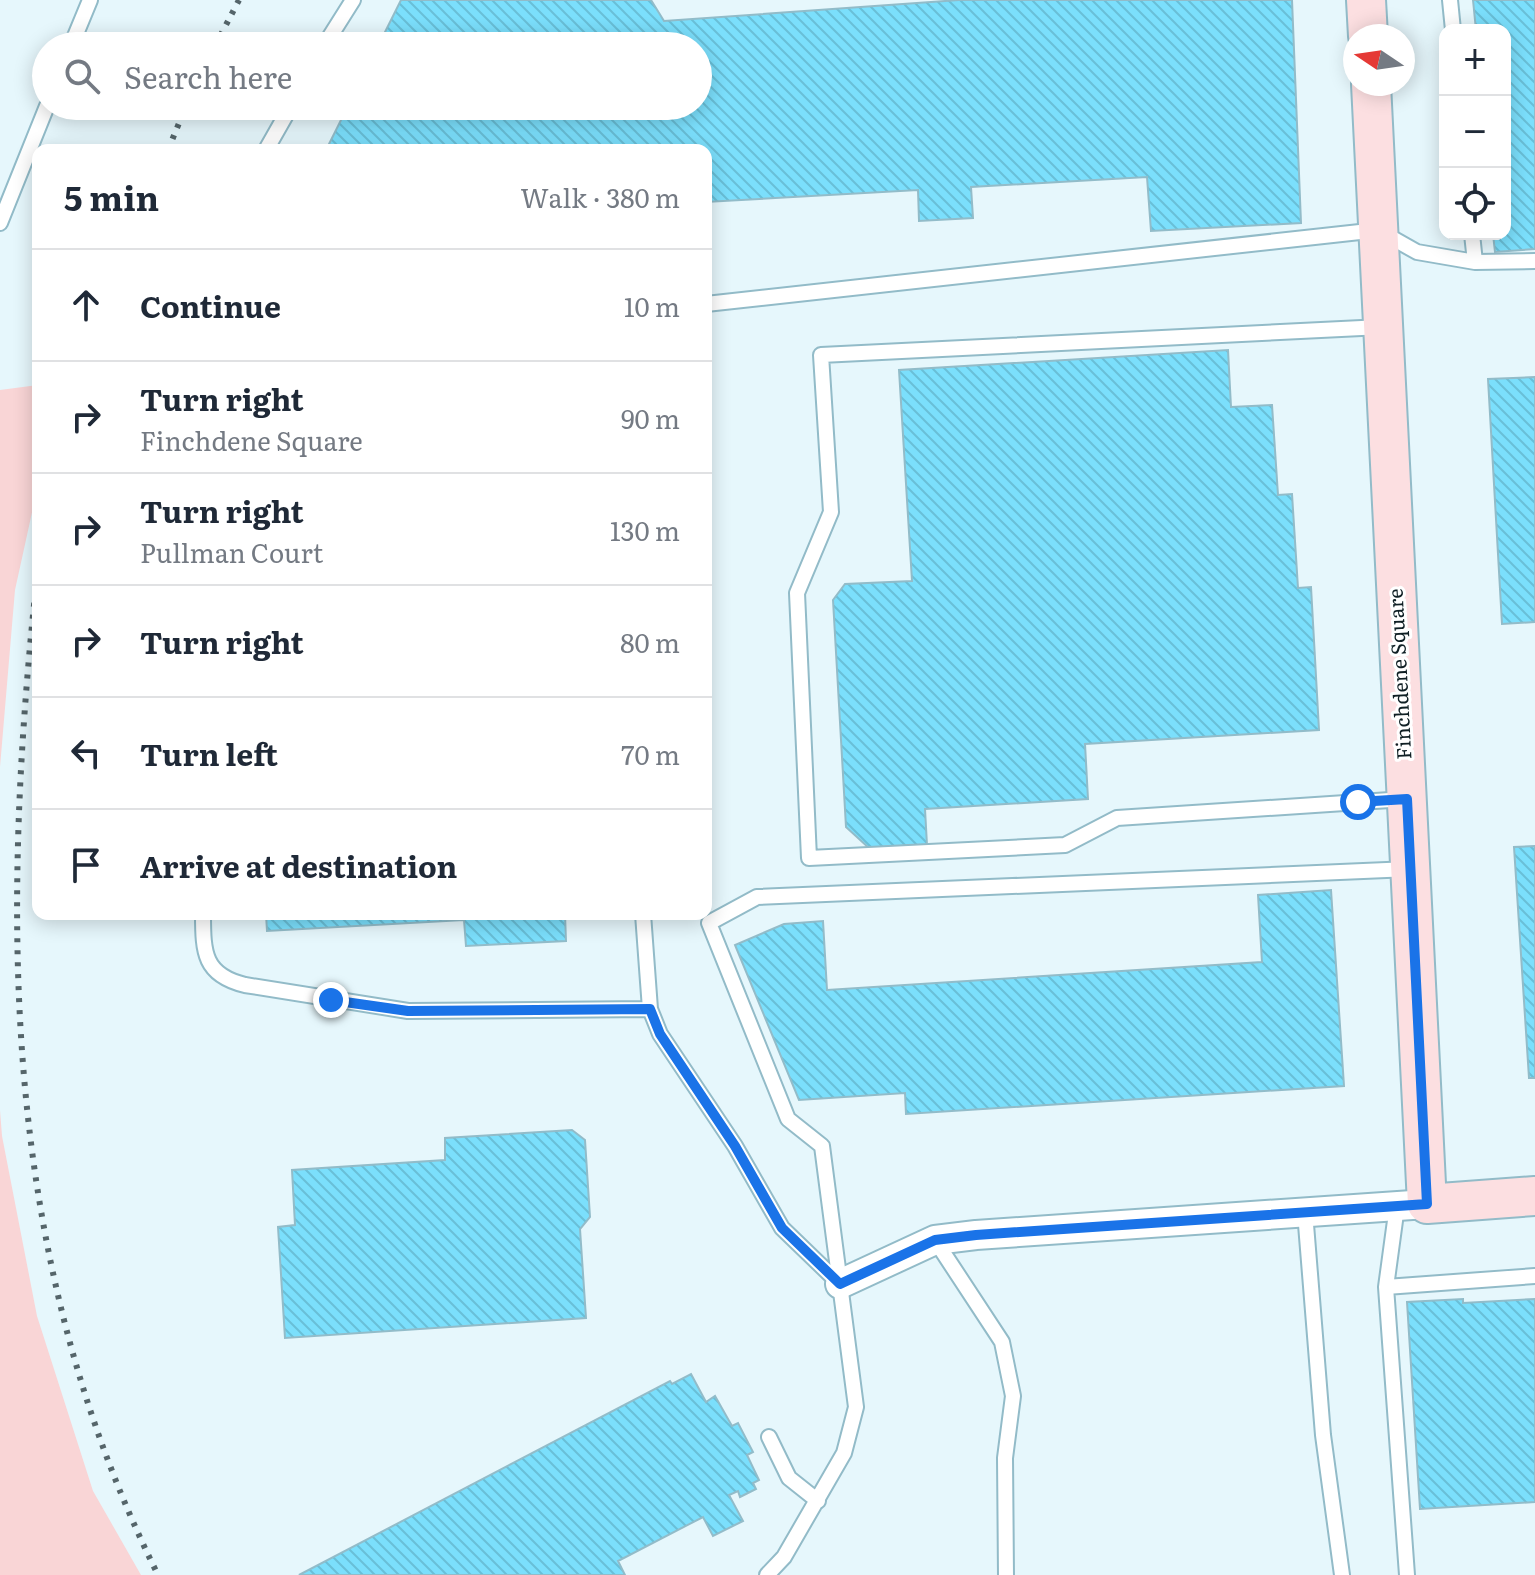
<!DOCTYPE html>
<html lang="en">
<head>
<meta charset="utf-8">
<style>
  body { margin:0; font-family:Literata,serif; background:#f6f6f7; color:#1f2937 }
  .controls { position:absolute; right:24px; top:24px; display:grid; overflow:hidden; border-radius:16px; box-shadow:0 4px 20px #0003 }
  .controls button { width:72px; height:72px; display:grid; place-items:center; padding:0; border:0; border-bottom:2px solid #e0e1e3; background:#fff; color:#1f2937; font:40px sans-serif }
  .compass { position:absolute; left:1343px; top:24px; width:72px; height:72px; border-radius:50%; background:#fff; box-shadow:0 4px 20px #0003; rotate:283deg }
  .stop { position:absolute; width:24px; height:24px; margin:-18px; border:6px solid #1a73e8; border-radius:50%; background:#fff }
  .stop.end { background:#1a73e8; border-color:#fff; box-shadow:0 2px 8px #0008 }
  .list { margin:0; padding:0; list-style:none }
  h2 { display:flex; justify-content:space-between; align-items:center; height:104px; margin:0; padding:0 32px; font-size:34px }
  h2 small { font-size:26px; font-weight:400; color:#747a83 }
  .list li { display:grid; grid-template-columns:52px 1fr auto; gap:24px; align-items:center; box-sizing:border-box; height:112px; padding:0 32px; border-top:2px solid #e0e1e3 }
  .list b { display:block; font-size:30px; white-space:nowrap }
  .list p { margin:0; font-size:26px; white-space:nowrap; color:#747a83 }
  .list em { font-size:26px; font-style:normal; color:#747a83 }
  .icon { flex:none; width:44px; height:44px; fill:none; stroke:currentColor; stroke-width:2; stroke-linecap:round; stroke-linejoin:round }
  .map { position:relative; flex:none; width:1535px; height:1575px; overflow:hidden }
  .search { position:absolute; background:#fff; box-shadow:0 4px 20px #0003; left:32px; top:32px; width:680px; height:88px; display:flex; align-items:center; gap:20px; box-sizing:border-box; padding:0 28px; border-radius:44px; color:#747a83; font-size:30px }
  .panel { position:absolute; background:#fff; box-shadow:0 4px 20px #0003; left:32px; top:144px; width:680px; height:776px; border-radius:16px }
  .map>svg:first-child { display:block }
  .grass { fill:#f9d5d6 }
  .building { fill:url(#building-back-hatch); stroke:#92bcc9; stroke-width:2 }
  .lines { fill:none; stroke-linecap:round; stroke-linejoin:round }
  .lane-casing { stroke:#92bbc8; stroke-width:18 }
  .street-casing { stroke:#92bbc8; stroke-width:32 }
  .secondary-casing { stroke:#92bbc8; stroke-width:42 }
  .lane { stroke:#fff; stroke-width:14 }
  .street { stroke:#fff; stroke-width:28 }
  .secondary { stroke:#fcdfe1; stroke-width:38 }
  .rail { stroke:#55656a; stroke-width:6; stroke-dasharray:4 8; stroke-linecap:butt }
  .route { stroke:#1a73e8; stroke-width:10 }
  .labels { text-anchor:middle; stroke-width:6; stroke-linejoin:round; paint-order:stroke }
  .street-label { font-size:20px; fill:#0f1f24; stroke:#fff }
</style>
</head>
<body>
<div class="map">
<svg width="1535" height="1575" viewBox="0 0 1535 1575">
  <defs>
    <pattern id="building-back-hatch" width="6" height="6" patternUnits="userSpaceOnUse" patternTransform="scale(2)"><rect width="6" height="6" fill="#7bdffc"/><path d="M-1 5l2 2M0 0l6 6M5-1l2 2" fill="none" stroke="#69bfd8"/></pattern>
  </defs>
  <rect width="100%" height="100%" fill="#e6f7fc"/>
  <path class="grass" d="M38 385V485L15 590 0 767V390Z
    M0 1110 2 1136 37 1316 93 1491 141 1575H0Z"/>
  <path class="building" d="M401 0H651L664 21 959 0H1292L1301 223 1151 231 1147 177 971 187 973 218 919 221 918 190 706 202V150H326L348 106H698V46H378Z
    M1473 0H1535V249L1495 252 1493 234H1505V30H1476Z
    M1228 350 1231 407 1272 405 1278 495 1292 494 1298 588 1311 587 1319 730 1085 744 1088 799 925 809 927 845 870 849 846 827 833 600 845 584 912 581 899 370Z
    M1535 377V622L1502 624 1488 379Z
    M1535 846V1078H1529L1514 847Z
    M1331 890 1344 1086 906 1114 905 1093 799 1100 735 945 784 924 823 921 827 990 1262 962 1258 895Z
    M266 914H565L566 941 466 946 464 920 267 931Z
    M572 1130 585 1140 590 1217 580 1229 586 1318 285 1338 278 1227 295 1225 292 1170 445 1160V1138Z
    M1463 1299V1303L1535 1299V1502L1420 1509 1407 1302Z
    M691 1374 706 1402 715 1396 732 1426 738 1423 753 1452 747 1455 759 1480 753 1483 756 1489 740 1497 738 1491 729 1495 743 1521 713 1536 703 1517 618 1561 625 1575H299L670 1381 672 1384Z"/>
  <g class="lines">
    <g class="lane-casing">
      <path id="lane" d="M1450 0 1453 30
        M71 46 90 0
        M324 46 353 0
        M266 150 291 106
        M0 223 47 106
        M1472 234 1475 262
        M706 304 1378 230 1417 252 1475 262 1535 261
        M1382 327 821 355 831 512 797 593 809 858 1065 845 1117 818 1405 799
        M203 914C203 953 204 975 245 985L408 1011 650 1009
        M643 914 650 1009 660 1034 735 1146 782 1228 840 1284
        M1397 1206 1386 1287 1407 1575
        M1305 1212 1323 1435 1342 1575
        M935 1240 1002 1342 1013 1396 1005 1458 1006 1575
        M1386 1287 1535 1276
        M769 1437 789 1478 818 1501
        M767 1575 784 1557 844 1453 856 1407 822 1146 788 1119 709 923 757 897 1410 869"/>
    </g>
    <g class="street-casing">
      <path id="street" d="M840 1284 935 1240 976 1235 1427 1204"/>
    </g>
    <g class="secondary-casing">
      <path id="secondary" d="M1366 0 1368 36
        M1371 84 1427 1204 1535 1196"/>
    </g>
    <use href="#lane" class="lane"/>
    <use href="#street" class="street"/>
    <use href="#secondary" class="secondary"/>
    <path class="rail" d="M215 46 239 0
      M168 150 186 106
      M38 567C0 914 0 1258 158 1575"/>
  </g>
  <g class="lines">
    <path class="route" d="M331 1000 408 1011 650 1009 660 1034 735 1146 782 1228 840 1284 935 1240 976 1235 1427 1204 1407 799 1358 802"/>
  </g>
  <g class="labels">
    <g class="street-label">
      <text transform="translate(1400 674) rotate(-93)" y="7">Finchdene Square</text>
    </g>
  </g>
</svg>
<div class="controls">
<button>+</button>
<button>−</button>
<button><svg class="icon" aria-label="locate" viewBox="0 0 24 24"><circle cx="12" cy="12" r="6"/><path d="M12 2v4M12 18v4M2 12h4M18 12h4"/></svg></button>
</div>
<svg class="compass" viewBox="-18 -18 36 36"><path d="M0-13l5 13h-10z" fill="#e53935"/><path d="M0 13l5-13h-10z" fill="#747a83"/></svg>
<div class="stop" style="left:1358px;top:802px"></div>
<div class="stop end" style="left:331px;top:1000px"></div>
<div class="search"><svg class="icon" aria-label="search" viewBox="0 0 24 24"><circle cx="10" cy="10" r="6"/><path d="M15 15l6 6"/></svg>Search here</div>
<section class="panel">
<h2>5 min<small>Walk · 380 m</small></h2>
<ul class="list">
<li><svg class="icon" aria-label="ahead" viewBox="0 0 24 24"><path d="M12 20V5M6 11l6-6 6 6"/></svg><div><b>Continue</b></div><em>10 m</em></li>
<li><svg class="icon" aria-label="right" viewBox="0 0 24 24"><path d="M7 20v-9h11M14 6l5 5-5 5"/></svg><div><b>Turn right</b><p>Finchdene Square</p></div><em>90 m</em></li>
<li><svg class="icon" aria-label="right" viewBox="0 0 24 24"><path d="M7 20v-9h11M14 6l5 5-5 5"/></svg><div><b>Turn right</b><p>Pullman Court</p></div><em>130 m</em></li>
<li><svg class="icon" aria-label="right" viewBox="0 0 24 24"><path d="M7 20v-9h11M14 6l5 5-5 5"/></svg><div><b>Turn right</b></div><em>80 m</em></li>
<li><svg class="icon" aria-label="left" viewBox="0 0 24 24"><path d="M17 20v-9H6M10 6l-5 5 5 5"/></svg><div><b>Turn left</b></div><em>70 m</em></li>
<li><svg class="icon" aria-label="arrive" viewBox="0 0 24 24"><path d="M6 21V4h12l-3 4 3 4H6"/></svg><div><b>Arrive at destination</b></div></li>
</ul>
</section>
</div>
</body>
</html>
